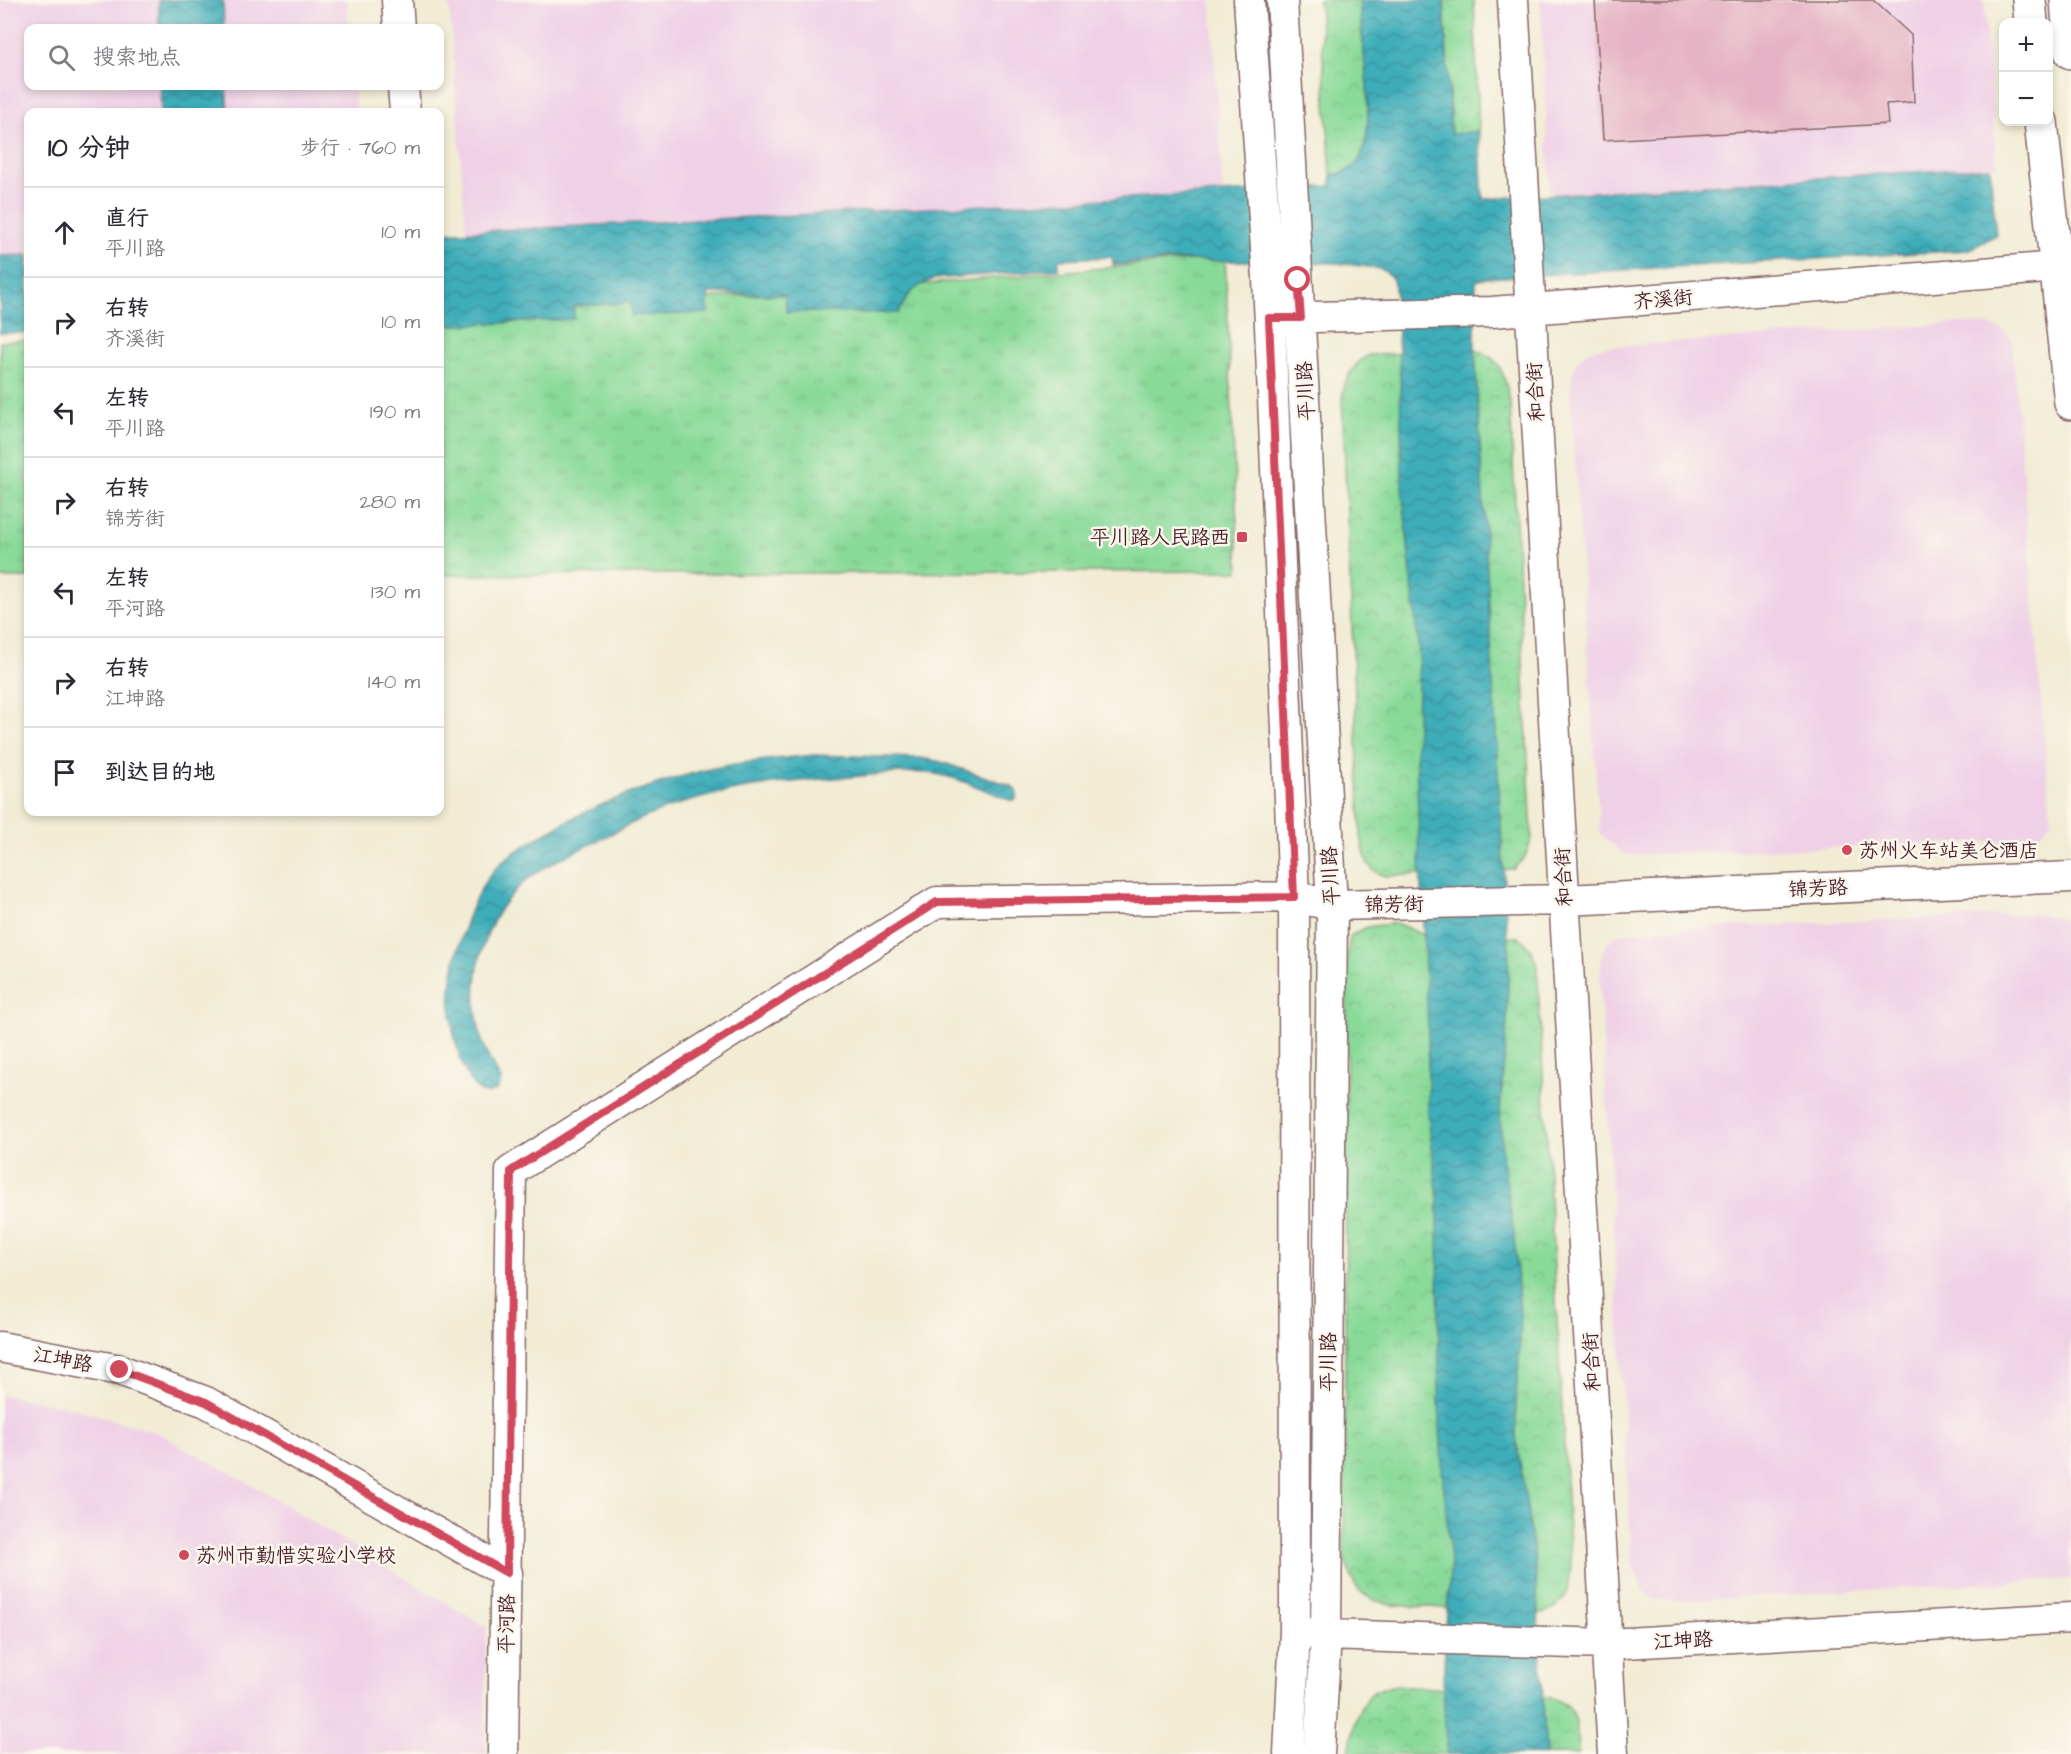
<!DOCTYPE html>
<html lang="zh">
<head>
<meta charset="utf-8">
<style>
  body { margin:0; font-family:"Architects Daughter","LXGW WenKai TC",sans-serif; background:#f2f2f3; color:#2b2b33 }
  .controls { position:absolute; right:18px; top:18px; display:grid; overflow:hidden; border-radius:12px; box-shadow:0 3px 9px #0003 }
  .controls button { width:54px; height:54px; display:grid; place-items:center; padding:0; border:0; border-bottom:2px solid #e1e1e2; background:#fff; color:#2b2b33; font:30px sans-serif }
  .stop { position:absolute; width:18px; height:18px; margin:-14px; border:4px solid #d1495b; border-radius:50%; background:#fff }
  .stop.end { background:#d1495b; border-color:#fff; box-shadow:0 2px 6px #0008 }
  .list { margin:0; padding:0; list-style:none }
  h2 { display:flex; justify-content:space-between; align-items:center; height:78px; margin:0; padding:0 24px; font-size:26px }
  h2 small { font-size:20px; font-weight:400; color:#7c7c81 }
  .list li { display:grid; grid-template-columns:39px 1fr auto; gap:18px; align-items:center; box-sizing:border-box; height:90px; padding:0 24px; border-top:2px solid #e1e1e2 }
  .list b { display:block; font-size:22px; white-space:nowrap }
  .list p { margin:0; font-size:20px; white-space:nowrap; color:#7c7c81 }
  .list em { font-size:20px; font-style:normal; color:#7c7c81 }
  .icon { flex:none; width:33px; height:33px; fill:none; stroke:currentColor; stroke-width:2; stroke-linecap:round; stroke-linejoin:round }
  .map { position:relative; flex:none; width:2071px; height:1754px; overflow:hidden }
  .search { position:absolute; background:#fff; box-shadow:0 3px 9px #0003; left:24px; top:24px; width:420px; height:66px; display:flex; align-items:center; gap:15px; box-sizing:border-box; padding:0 21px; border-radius:12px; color:#7c7c81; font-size:22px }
  .panel { position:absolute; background:#fff; box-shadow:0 3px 9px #0003; left:24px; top:108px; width:420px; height:708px; border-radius:12px }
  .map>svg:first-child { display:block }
  .built { fill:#efd0e6 }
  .grass { fill:url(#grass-tufts); stroke:#6a7c62; stroke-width:1.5 }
  .park { fill:url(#park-crowns); stroke:#6a7c62; stroke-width:1.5 }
  .water { fill:url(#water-waves); stroke:#446672; stroke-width:1.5 }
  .building { fill:#e5b3c5 }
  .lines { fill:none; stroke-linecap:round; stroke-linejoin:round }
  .minor-casing { stroke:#856766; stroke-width:33 }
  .major-casing { stroke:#856766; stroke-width:36 }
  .minor { stroke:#fff; stroke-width:30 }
  .major { stroke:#fff; stroke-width:33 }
  .route { stroke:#d1495b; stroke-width:8 }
  .poi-dot { fill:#d1495b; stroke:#fbf7ec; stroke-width:2 }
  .labels { text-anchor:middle; stroke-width:5; stroke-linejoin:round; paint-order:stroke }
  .street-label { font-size:20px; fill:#4a1f2b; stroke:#fbf7ec }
  .poi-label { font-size:20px; fill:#4a1f2b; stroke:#fbf7ec; text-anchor:start }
</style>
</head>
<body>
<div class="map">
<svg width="2071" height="1754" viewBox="0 0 2071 1754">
  <defs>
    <pattern id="grass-tufts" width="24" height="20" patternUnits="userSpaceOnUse" patternTransform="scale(1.5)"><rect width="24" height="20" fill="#89da99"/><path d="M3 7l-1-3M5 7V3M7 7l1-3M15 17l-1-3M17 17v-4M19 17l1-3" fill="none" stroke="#78bb84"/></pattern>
    <pattern id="park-crowns" width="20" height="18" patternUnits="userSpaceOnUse" patternTransform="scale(1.5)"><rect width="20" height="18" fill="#89da99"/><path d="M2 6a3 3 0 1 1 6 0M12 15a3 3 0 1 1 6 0" fill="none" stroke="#78bb84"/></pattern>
    <pattern id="water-waves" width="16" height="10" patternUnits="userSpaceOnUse" patternTransform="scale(1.5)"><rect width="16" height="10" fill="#3dadb9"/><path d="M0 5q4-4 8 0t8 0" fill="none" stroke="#358c97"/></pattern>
  </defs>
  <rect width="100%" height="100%" fill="#fbf7ec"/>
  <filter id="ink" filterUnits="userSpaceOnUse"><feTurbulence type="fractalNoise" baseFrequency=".0167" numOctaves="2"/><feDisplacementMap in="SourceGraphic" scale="12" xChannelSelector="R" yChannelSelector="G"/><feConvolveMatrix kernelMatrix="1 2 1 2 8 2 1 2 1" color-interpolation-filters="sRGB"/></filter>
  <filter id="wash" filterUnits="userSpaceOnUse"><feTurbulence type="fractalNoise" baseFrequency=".008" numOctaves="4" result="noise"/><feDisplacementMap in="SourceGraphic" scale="24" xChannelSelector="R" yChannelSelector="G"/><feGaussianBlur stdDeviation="1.35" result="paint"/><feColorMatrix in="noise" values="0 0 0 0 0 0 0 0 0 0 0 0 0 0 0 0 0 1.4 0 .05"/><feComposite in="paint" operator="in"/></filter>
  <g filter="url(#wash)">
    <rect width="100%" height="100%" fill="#f2ecd5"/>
    <path class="built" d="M0 0H347L349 28H28V86H354L356 112H28V255L0 256Z
      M449 0H1211L1223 193 466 231Z
      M1540 0H1984L1997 166 1550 195Z
      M1964 323 1988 325 2004 331 2012 338 2051 822 2033 840 1625 855 1600 834 1570 392 1572 373 1577 361 1588 350 1604 347Z
      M2033 914 2056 917 2063 919 2071 928V1579L1672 1601 1654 1600 1644 1592 1632 1565 1600 981 1601 960 1605 947 1614 936 1633 931Z
      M0 1394 73 1408 158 1433 248 1483 486 1627 485 1754H0Z"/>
    <path class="grass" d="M1225 257 1239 571 440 575V313L905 286Z
      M28 340V578H0V342Z"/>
    <path class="park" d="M1319 0H1360C1359 41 1381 132 1356 164 1349 172 1340 174 1331 175Z
      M1444 0H1474L1479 131 1451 135Z
      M1475 350C1502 357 1505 377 1510 402L1532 838 1525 857 1513 869 1385 876C1365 870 1364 854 1361 835L1342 398C1345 379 1352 364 1369 355Z
      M1396 923 1423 935 1519 937C1528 943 1534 955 1537 965L1571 1568C1568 1593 1566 1609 1539 1613L1391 1605C1357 1597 1354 1588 1344 1556L1347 958 1350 936 1367 927Z
      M1397 1685 1553 1698C1582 1711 1576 1726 1578 1754H1349C1351 1738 1357 1706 1370 1695 1378 1688 1388 1687 1397 1685Z"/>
    <path class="water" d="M159 0H223L224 28H159Z
      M1360 0H1444L1451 134 1479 131 1483 199 1990 167 1996 235 1969 250 1487 278 1476 281 1475 350 1507 936 1509 946 1507 1020 1500 1112 1502 1152 1514 1233 1521 1328 1516 1399V1437L1535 1559 1546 1754H1447L1443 1688 1447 1608 1451 1561 1442 1469 1439 1403 1438 1199 1428 1115V1028L1419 844 1416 754 1419 653 1402 488 1400 369 1395 287 1392 278 1385 271 1377 268 1337 263 1179 260 1113 265 1112 257 1059 259 1058 269 934 279C911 288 910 293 898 313L786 312 785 295 708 293V313L632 316 630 303 574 306V319L440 326V233L1223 193 1331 186V175C1340 174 1349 172 1356 164 1381 133 1359 40 1360 0Z
      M160 86H226L228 112H161Z
      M28 255V333H0V256Z
      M814 755 922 758 941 762 1012 786 1017 792V797L1015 800H1010C984 790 956 776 928 773 903 771 876 775 851 777 784 781 713 789 650 815 629 824 609 835 589 845 558 860 528 873 507 900 474 943 467 1002 486 1052 490 1061 496 1070 501 1080 499 1086 497 1092 490 1093 466 1097 454 1039 452 1022 448 997 452 970 459 945 467 919 475 893 493 871 508 854 529 843 549 831 596 804 648 785 701 771 737 762 776 759 814 755Z"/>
    <g id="blocks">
      <path class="building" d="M1595 0H1873L1911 35 1914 102 1886 104 1888 124 1603 140Z"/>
    </g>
  </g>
  <g filter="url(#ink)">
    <use href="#blocks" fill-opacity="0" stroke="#856766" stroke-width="1.5"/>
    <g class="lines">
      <g class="minor-casing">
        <path id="minor" d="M397 0 399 28
          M1249 0 1268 278 1294 897 1295 1631 1289 1754
          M1282 0 1332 905 1326 1635 1319 1754
          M1513 0 1613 1754
          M403 86 405 112
          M1281 318 1492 312 2071 266
          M0 1347 120 1370 206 1402 507 1573
          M1307 1633 1326 1635 1607 1644 2071 1618
          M503 1754 511 1171 937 902 1294 897 1332 905 1564 900 2071 877"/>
      </g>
      <g class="major-casing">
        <path id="major" d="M2029 0 2031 22
          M2067 0 2071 52
          M2041 122 2071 403"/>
      </g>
      <use href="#minor" class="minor"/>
      <use href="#major" class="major"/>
    </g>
  </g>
  <g class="lines" filter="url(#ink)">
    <path class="route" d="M120 1370 206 1402 507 1573 511 1171 937 902 1294 897 1269 318H1301L1298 280"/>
  </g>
  <g class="poi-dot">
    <rect x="1236" y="531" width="12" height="12" rx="3"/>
    <circle cx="1847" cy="850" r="6"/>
    <circle cx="184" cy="1555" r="6"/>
  </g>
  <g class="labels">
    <g class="street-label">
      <text transform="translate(1663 299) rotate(-5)" y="7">齐溪街</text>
      <text transform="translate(1305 391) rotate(-93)" y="7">平川路</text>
      <text transform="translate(1535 392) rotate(-93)" y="7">和合街</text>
      <text transform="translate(1330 876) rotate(-93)" y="7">平川路</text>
      <text transform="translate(1563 877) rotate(-93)" y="7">和合街</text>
      <text transform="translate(1818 888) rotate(-3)" y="7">锦芳路</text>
      <text transform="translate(1394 904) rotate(-1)" y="7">锦芳街</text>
      <text transform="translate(63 1359) rotate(11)" y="7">江坤路</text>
      <text transform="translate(1328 1362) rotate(-90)" y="7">平川路</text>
      <text transform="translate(1591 1362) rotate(-93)" y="7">和合街</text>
      <text transform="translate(506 1624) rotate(-89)" y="7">平河路</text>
      <text transform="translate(1683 1640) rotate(-3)" y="7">江坤路</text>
    </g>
    <g class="poi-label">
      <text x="1230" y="544" text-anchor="end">平川路人民路西</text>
      <text x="1859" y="857">苏州火车站美仑酒店</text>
      <text x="196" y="1562">苏州市勤惜实验小学校</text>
    </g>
  </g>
</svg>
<div class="controls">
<button>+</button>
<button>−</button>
</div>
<div class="stop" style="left:1298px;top:280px"></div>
<div class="stop end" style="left:120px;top:1370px"></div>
<div class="search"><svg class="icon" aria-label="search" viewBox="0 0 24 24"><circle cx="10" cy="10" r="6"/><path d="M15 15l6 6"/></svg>搜索地点</div>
<section class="panel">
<h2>10 分钟<small>步行 · 760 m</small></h2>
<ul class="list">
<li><svg class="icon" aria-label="ahead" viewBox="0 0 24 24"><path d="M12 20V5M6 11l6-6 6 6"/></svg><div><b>直行</b><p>平川路</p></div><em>10 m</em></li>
<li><svg class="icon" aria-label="right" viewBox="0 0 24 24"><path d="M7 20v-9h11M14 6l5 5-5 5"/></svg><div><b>右转</b><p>齐溪街</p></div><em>10 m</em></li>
<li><svg class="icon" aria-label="left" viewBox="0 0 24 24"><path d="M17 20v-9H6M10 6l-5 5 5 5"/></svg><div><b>左转</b><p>平川路</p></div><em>190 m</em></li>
<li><svg class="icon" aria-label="right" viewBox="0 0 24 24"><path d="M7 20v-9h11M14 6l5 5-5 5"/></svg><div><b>右转</b><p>锦芳街</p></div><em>280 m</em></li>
<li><svg class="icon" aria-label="left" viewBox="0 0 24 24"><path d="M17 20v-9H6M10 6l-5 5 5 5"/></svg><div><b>左转</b><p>平河路</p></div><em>130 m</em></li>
<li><svg class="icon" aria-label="right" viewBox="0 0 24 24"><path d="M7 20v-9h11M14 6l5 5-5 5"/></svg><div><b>右转</b><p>江坤路</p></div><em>140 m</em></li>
<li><svg class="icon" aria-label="arrive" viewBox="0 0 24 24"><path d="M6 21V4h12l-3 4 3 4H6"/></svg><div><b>到达目的地</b></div></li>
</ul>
</section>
</div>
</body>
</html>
